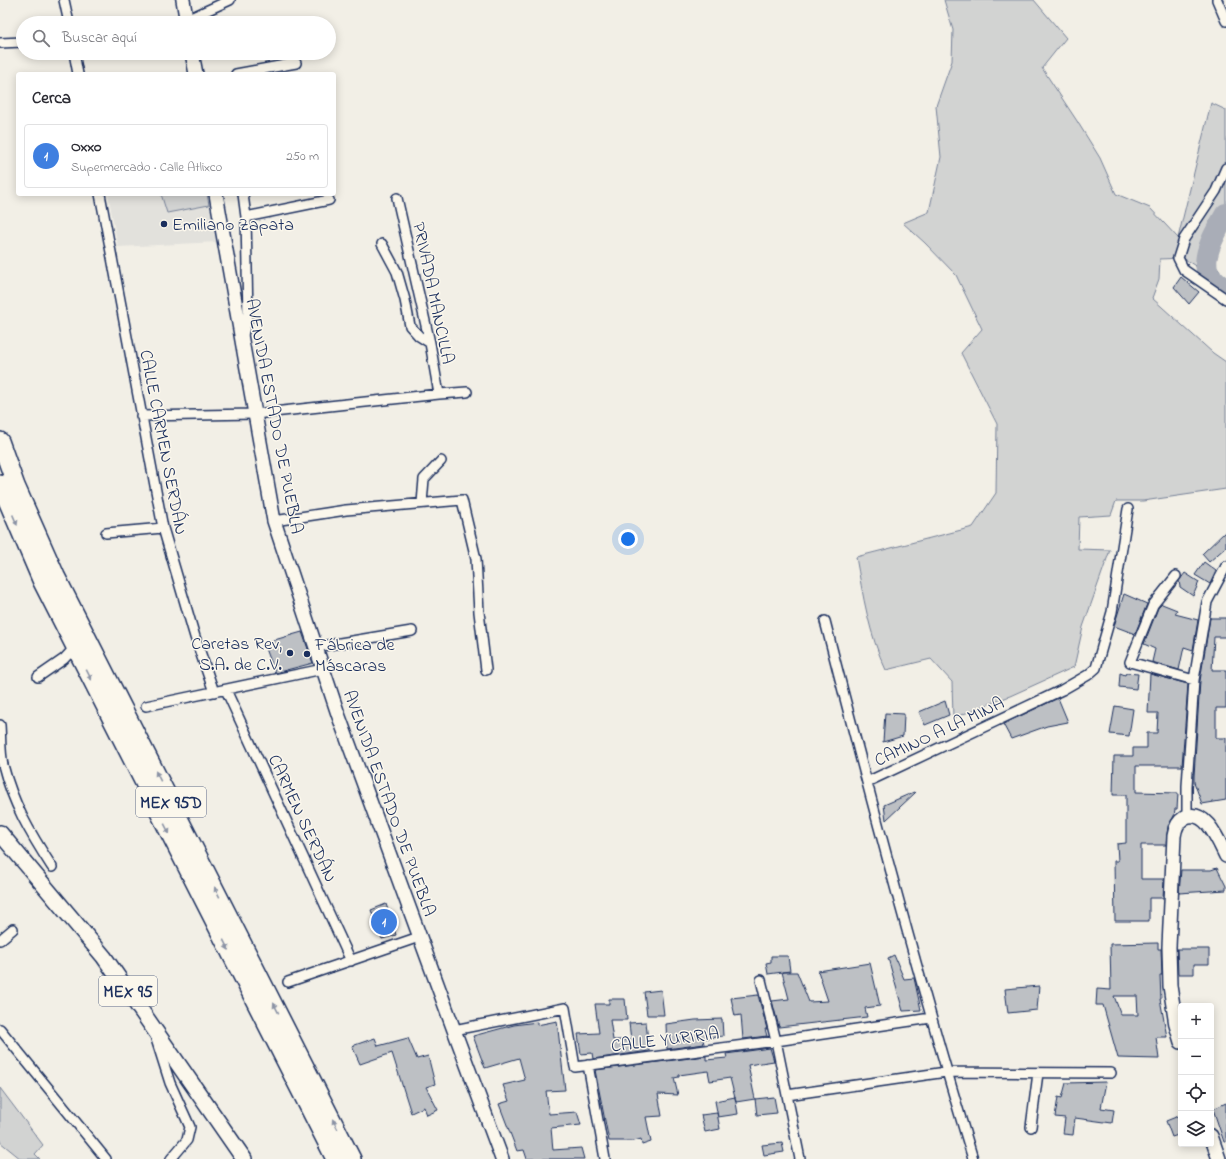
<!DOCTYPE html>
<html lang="es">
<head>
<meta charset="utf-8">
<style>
  body { margin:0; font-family:"Indie Flower",sans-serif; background:#f2f2f3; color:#2b2b33 }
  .controls { position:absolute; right:12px; bottom:12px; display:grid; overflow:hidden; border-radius:4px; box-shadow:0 2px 10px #0003 }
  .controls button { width:36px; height:36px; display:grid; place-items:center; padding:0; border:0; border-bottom:1px solid #e1e1e2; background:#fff; color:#2b2b33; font:20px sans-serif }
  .you { position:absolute; left:628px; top:539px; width:14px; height:14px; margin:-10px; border:3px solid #fff; border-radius:50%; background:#1a73e8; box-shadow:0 0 0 6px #1a73e833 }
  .badge { display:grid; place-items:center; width:26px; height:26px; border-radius:50%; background:#1b2f5e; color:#fff; font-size:13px; font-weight:700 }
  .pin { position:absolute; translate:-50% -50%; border:2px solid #fff; box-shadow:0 1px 4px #0006 }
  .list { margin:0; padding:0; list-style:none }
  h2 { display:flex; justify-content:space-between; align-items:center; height:52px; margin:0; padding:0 16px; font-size:17px }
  h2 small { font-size:13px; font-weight:400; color:#7c7c81 }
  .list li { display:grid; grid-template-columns:26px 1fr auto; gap:12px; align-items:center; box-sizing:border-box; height:64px; margin:0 8px 8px; padding:0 8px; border:1px solid #e1e1e2; border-radius:4px }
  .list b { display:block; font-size:15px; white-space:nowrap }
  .list p { margin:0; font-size:13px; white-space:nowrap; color:#7c7c81 }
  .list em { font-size:13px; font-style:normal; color:#7c7c81 }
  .icon { flex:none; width:22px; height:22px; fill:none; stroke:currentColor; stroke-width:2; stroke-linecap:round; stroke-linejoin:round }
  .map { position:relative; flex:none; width:1226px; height:1159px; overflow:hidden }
  .search { position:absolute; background:#fff; box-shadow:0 2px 10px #0003; left:16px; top:16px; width:320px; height:44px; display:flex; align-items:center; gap:10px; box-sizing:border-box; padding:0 14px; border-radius:22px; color:#7c7c81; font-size:15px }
  .panel { position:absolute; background:#fff; box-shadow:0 2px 10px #0003; left:16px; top:72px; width:320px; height:124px; border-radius:4px }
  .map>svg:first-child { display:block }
  .built { fill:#e2e1dc }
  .green { fill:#d2d3d2; stroke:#768198 }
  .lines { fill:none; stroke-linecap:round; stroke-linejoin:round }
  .river { stroke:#a9adb7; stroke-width:22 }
  .building { fill:#bdc0c4; stroke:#1b2f5e; fill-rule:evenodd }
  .street-casing { stroke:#1b2f5e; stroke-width:12 }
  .secondary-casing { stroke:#1b2f5e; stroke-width:16 }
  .primary-casing { stroke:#1b2f5e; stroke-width:18 }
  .highway-casing { stroke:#1b2f5e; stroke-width:20 }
  .street { stroke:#fbf7ec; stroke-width:9 }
  .secondary { stroke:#fbf7ec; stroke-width:13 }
  .primary { stroke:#fbf7ec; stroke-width:15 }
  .highway { stroke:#fbf7ec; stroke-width:17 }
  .oneway { fill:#8b93a5 }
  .poi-dot { fill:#1b2f5e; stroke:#fbf7ec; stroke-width:1.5 }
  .labels { text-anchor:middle; stroke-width:3; stroke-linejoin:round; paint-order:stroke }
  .shield { fill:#fbf7ec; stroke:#5e6b89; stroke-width:1 }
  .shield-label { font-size:17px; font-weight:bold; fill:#1b2f5e }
  .poi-label { font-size:18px; fill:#1b2f5e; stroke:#fbf7ec; text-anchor:start }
  .street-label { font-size:18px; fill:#1b2f5e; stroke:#fbf7ec }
</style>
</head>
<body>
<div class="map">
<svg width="1226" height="1159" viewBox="0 0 1226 1159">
  <rect width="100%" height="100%" fill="#f2efe6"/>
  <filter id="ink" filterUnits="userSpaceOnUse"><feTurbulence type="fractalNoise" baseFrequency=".025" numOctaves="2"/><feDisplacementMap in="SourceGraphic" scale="8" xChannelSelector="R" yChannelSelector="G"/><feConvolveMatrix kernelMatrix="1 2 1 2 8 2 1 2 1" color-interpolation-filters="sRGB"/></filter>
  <g filter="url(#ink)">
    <path class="built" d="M108 194H207L218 242 118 247Z"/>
    <path class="green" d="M944 0H1034L1066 38 1042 68 1077 121 1100 158 1116 194 1150 208 1178 238 1211 103 1226 110V233L1217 252 1216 265 1223 275 1226 277V292L1206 282 1200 269 1183 258 1160 259 1159 279 1152 298 1213 353 1226 362V489L1143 501H1116L1111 515 1079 517 1078 549 1110 550 1083 627 1074 667 1010 696 953 718 952 682 931 659 886 670C869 635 863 595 856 557L973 527 996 493 997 424 961 353 982 329 956 275 925 243 903 223 929 212 941 157 936 106 952 61 953 30Z
      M161 194H207L209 205 167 213Z
      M0 1088 43 1145 35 1154 40 1159H21L0 1142Z"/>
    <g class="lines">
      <path class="river" d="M1226 214C1213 237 1189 274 1226 288"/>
    </g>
    <path class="building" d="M1181 277 1199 292 1189 304 1174 287Z
      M1226 531V547L1209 562 1202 554Z
      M1204 562 1216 571 1210 584 1195 575Z
      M1185 573 1199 582 1193 596 1180 587 1179 581Z
      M1124 594 1147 604 1135 634 1114 626Z
      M1162 604 1177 610 1175 614 1198 620 1193 650 1184 647 1179 670 1152 662 1155 649 1144 644 1158 608Z
      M1210 618H1226V637H1214L1212 670H1226V708H1216V738H1226V800L1202 804 1194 782V776L1200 681Z
      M302 632 313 663 275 673 264 643Z
      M1120 673 1125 675 1126 673 1138 674 1136 689 1119 687Z
      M1150 674 1188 684 1182 766H1136V792L1178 793 1177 809H1175L1174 816 1168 826 1166 845H1141V879H1164L1163 898H1149V921H1115L1114 861H1118L1117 844 1126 843V795H1113L1114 756H1133V748H1147V733H1157L1158 713H1148Z
      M1058 698 1068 722 1047 726 1011 739 1003 724Z
      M945 701 949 715 925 725 919 712Z
      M1115 706 1133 709 1129 736 1110 734Z
      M885 713 904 714 903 736 883 742Z
      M914 792 915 793 886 820 884 805Z
      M1217 868 1226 886V890L1179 893 1181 870H1211Z
      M386 904 396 935 382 939 371 910Z
      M1158 943V949H1161L1162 975H1160L1161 999H1160L1167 1037H1156L1159 1059 1118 1058 1103 1005H1096L1097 989 1111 990 1110 944ZM1114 996H1137L1138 1015H1121Z
      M1177 949H1209V964H1194V974H1178Z
      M894 955 904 979 914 978 921 1010 903 1011 888 958Z
      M771 956H788L790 971 768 974 766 963 771 962Z
      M870 963 880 1006 865 1008 867 1017 779 1027 772 1001 789 999 782 972H797L809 1002 828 1001 818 971Z
      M1039 986 1037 1010 1008 1013 1005 989Z
      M661 990 664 1015H647L644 992Z
      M758 995 767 1029H765L767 1036 743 1039 741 1015 735 1016 731 998Z
      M609 999H625L627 1020H610L613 1040H631L629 1023 646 1022 649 1051 593 1059 592 1053 581 1054 578 1034 599 1033 595 1004H609Z
      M722 1019 723 1036 703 1039 704 1044 667 1049 666 1024 695 1020Z
      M557 1021 565 1090 546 1091 549 1114 577 1112 581 1125 551 1128 553 1150 581 1148 584 1159H527L524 1150 517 1151 499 1104 509 1101 503 1085 525 1080 519 1058 485 1068 473 1036 514 1025 537 1022V1025Z
      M375 1038 378 1046 408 1038 417 1059 428 1056 435 1084 426 1087 438 1110 427 1115 424 1107 411 1113 392 1053 360 1064 352 1046Z
      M770 1048 774 1061 748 1065 755 1099 736 1102 730 1078 710 1081 708 1071 679 1075V1077L674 1078 678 1095 658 1094 662 1116 646 1117 651 1142 642 1145 641 1139 634 1141H609L595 1070 706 1056V1060L727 1058 726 1054Z
      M1106 1082 1101 1108 1114 1110 1112 1123 1075 1118 1073 1135 1063 1134 1065 1118 1055 1117 1058 1097 1062 1098 1066 1083Z
      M735 1097 738 1114 718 1117 715 1101Z
      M774 1097 777 1113 757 1115 755 1099Z
      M1226 1103V1142H1224L1213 1109Z
      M717 1113 720 1129 705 1132 701 1115Z
      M1181 1115V1134L1172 1137 1166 1121Z
      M782 1143 784 1152 764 1155 762 1145Z"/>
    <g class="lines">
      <g class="street-casing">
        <path id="street" d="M64 0 69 23
          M1217 0 1226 21
          M186 20 230 0
          M0 43 23 42
          M74 53 78 74
          M236 74 296 63
          M1226 168 1216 191 1184 239 1178 258 1184 270 1226 299
          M100 194 163 528 195 637 214 692
          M397 198 430 343 439 394
          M246 217 329 200
          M382 244 397 272 405 300 410 326 419 336 430 343
          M242 338 248 317 246 217 243 194
          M141 416 255 414 439 394 467 392
          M422 503 424 479 441 461
          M274 521 346 510 462 500 476 559 479 612 486 670
          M106 533 163 528
          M1176 576 1153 605 1130 662 1194 680
          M825 621C871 801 919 981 973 1159
          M316 647 412 631
          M38 677 64 659 75 647
          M226 690 351 961
          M146 706 323 669
          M0 725C1 737 0 752 3 765 13 804 30 833 52 867
          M867 782 1062 690 1088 675 1096 668 1112 612 1128 509
          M1187 816V786L1194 680 1207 602 1226 566
          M0 940 13 929
          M761 980 776 1041 800 1159
          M288 982 419 937
          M0 1029 106 1159
          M454 1030 565 1008 575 1067 776 1041 931 1018
          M156 1039 170 1083 190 1127 187 1140 171 1159
          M588 1065 605 1159
          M787 1095 946 1072 1111 1073
          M1031 1127 1038 1073"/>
      </g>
      <g class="secondary-casing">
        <path id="secondary" d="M183 0 187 23
          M192 53 196 74
          M216 194 274 521 338 714 454 1030 502 1159
          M1181 1042 1176 1025 1170 986 1169 947 1174 836C1175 829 1177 822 1184 818 1205 806 1219 842 1226 856
          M1211 1136 1219 1159"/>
      </g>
      <g class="primary-casing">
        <path id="primary" d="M0 833 104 957 244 1159"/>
      </g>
      <g class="highway-casing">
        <path id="highway" d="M0 441 16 486 56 576 352 1159
          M0 484 42 582 335 1159"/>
      </g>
      <use href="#street" class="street"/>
      <use href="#secondary" class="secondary"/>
      <use href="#primary" class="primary"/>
      <use href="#highway" class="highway"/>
    </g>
    <defs><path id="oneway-solid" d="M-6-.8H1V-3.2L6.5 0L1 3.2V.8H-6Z"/></defs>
    <g class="oneway">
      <use href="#oneway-solid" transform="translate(15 520) rotate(67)"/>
      <use href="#oneway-solid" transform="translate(89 675) rotate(63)"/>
      <use href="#oneway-solid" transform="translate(158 776) rotate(-117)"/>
      <use href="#oneway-solid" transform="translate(167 829) rotate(63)"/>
      <use href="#oneway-solid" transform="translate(217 892) rotate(-117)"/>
      <use href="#oneway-solid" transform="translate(226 945) rotate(63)"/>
      <use href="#oneway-solid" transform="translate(276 1008) rotate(-117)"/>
      <use href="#oneway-solid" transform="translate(335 1124) rotate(-117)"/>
    </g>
  </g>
  <g class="poi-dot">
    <circle cx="164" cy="224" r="4"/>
    <circle cx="290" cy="653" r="4"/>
    <circle cx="307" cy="654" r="4"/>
  </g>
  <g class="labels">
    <g class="shield">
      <rect x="136" y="787" width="70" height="30" rx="3"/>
      <rect x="99" y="976" width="58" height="30" rx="3"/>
    </g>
    <g class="shield-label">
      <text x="171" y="808">MEX 95D</text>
      <text x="128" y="997">MEX 95</text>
    </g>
    <g class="poi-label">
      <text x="172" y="230">Emiliano Zapata</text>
      <text x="282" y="649" text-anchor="end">Caretas Rev,<tspan x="282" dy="21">S.A. de C.V.</tspan></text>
      <text x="315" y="650">Fábrica de<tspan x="315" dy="21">Máscaras</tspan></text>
    </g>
    <g class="street-label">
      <text transform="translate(434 293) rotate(78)" y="6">PRIVADA MANCILLA</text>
      <text transform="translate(275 416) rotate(79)" y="6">AVENIDA ESTADO DE PUEBLA</text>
      <text transform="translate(164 442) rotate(79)" y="6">CALLE CARMEN SERDÁN</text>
      <text transform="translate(939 731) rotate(-25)" y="6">CAMINO A LA MINA</text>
      <text transform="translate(390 803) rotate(70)" y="6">AVENIDA ESTADO DE PUEBLA</text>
      <text transform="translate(303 818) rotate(65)" y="6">CARMEN SERDÁN</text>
      <text transform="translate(665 1039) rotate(-7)" y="6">CALLE YURIRIA</text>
    </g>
  </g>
</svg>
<div class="controls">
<button>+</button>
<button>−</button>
<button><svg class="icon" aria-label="locate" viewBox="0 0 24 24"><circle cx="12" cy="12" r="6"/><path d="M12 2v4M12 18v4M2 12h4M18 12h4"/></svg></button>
<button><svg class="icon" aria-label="layers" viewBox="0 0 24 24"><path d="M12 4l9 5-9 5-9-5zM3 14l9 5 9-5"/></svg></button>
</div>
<div class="you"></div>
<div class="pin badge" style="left:384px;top:922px;background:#3f7fe0">1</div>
<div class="search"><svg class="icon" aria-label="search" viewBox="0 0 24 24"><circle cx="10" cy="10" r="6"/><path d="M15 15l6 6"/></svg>Buscar aquí</div>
<section class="panel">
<h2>Cerca<small></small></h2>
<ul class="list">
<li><span class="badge" style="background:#3f7fe0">1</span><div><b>Oxxo</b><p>Supermercado · Calle Atlixco</p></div><em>250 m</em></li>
</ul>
</section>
</div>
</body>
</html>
